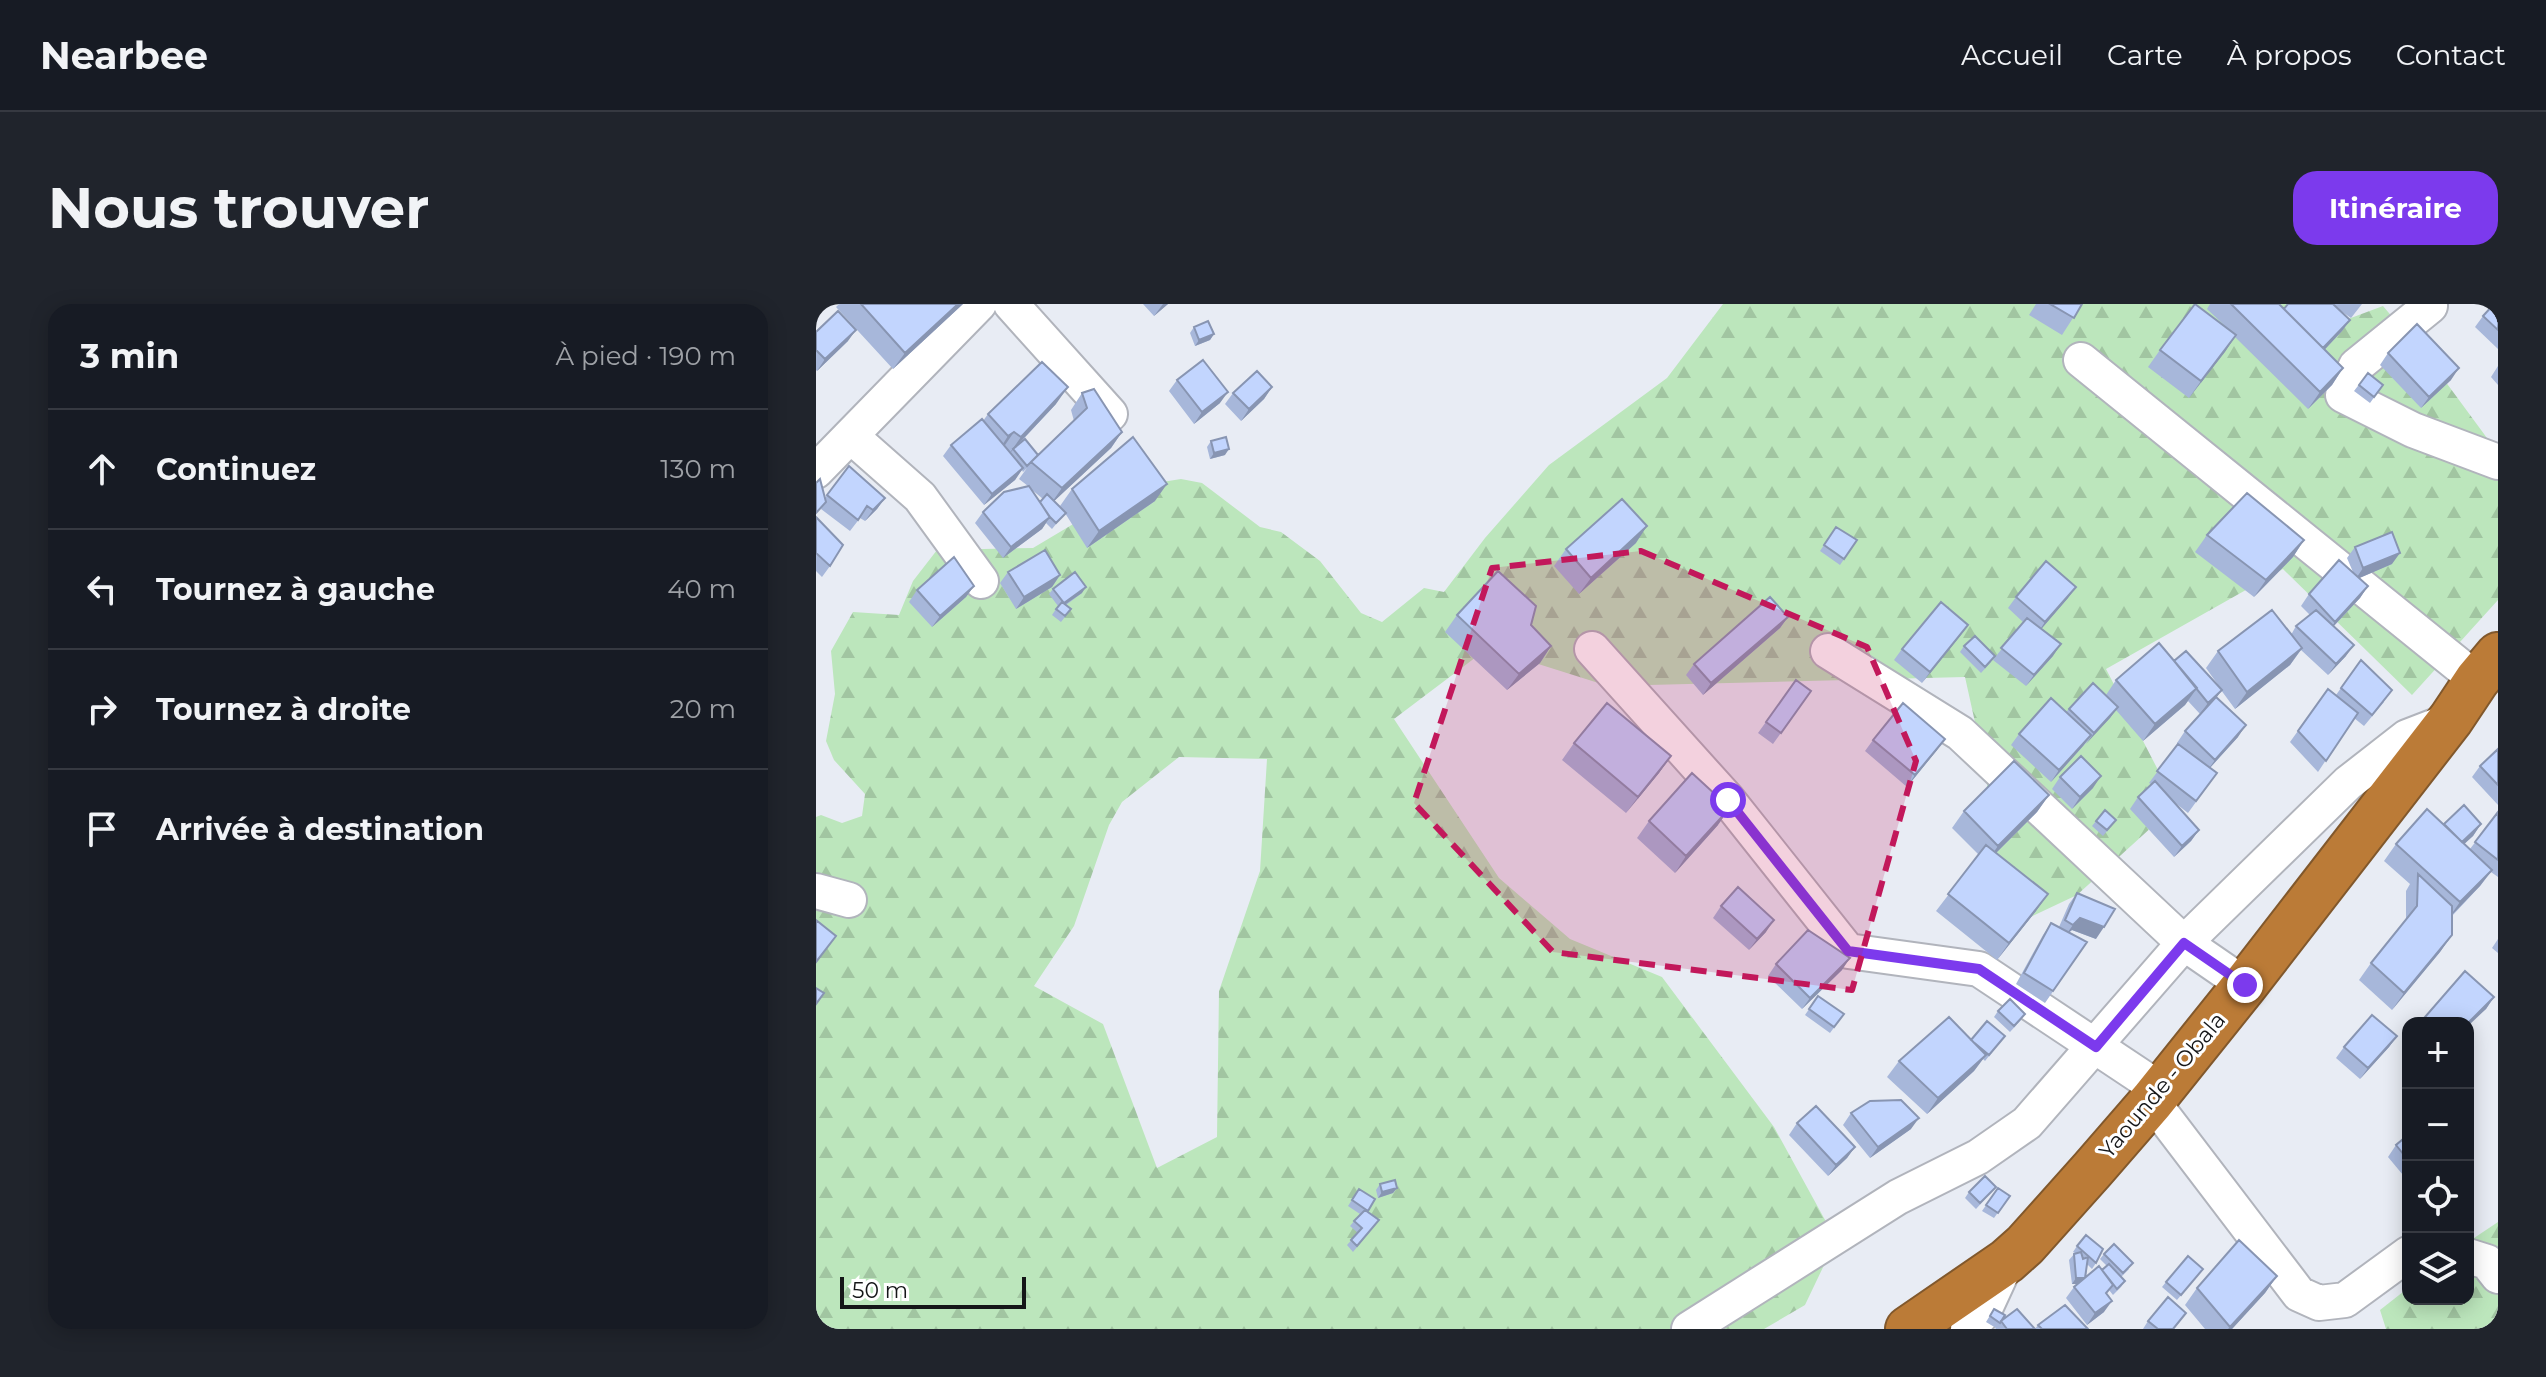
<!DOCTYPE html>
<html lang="fr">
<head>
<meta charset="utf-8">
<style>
  body { margin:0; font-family:Montserrat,sans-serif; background:#20242c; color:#f1f3f6 }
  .controls { position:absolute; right:24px; bottom:24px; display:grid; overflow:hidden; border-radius:16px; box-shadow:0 4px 20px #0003 }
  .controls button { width:72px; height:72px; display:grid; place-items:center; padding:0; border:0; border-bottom:2px solid #363941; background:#171b24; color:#f1f3f6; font:40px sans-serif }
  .scale { position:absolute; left:24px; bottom:20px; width:186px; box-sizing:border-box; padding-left:8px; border:4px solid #151618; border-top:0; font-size:22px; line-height:28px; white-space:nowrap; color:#151618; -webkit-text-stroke:6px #fff; paint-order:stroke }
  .stop { position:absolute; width:24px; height:24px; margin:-18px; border:6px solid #7c3aed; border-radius:50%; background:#fff }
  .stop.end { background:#7c3aed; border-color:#fff; box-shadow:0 2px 8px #0008 }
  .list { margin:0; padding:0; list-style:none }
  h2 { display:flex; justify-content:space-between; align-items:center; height:104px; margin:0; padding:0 32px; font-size:34px }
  h2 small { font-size:26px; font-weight:400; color:#9ea1a6 }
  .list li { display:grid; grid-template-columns:52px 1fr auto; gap:24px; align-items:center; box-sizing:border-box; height:120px; padding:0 32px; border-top:2px solid #363941 }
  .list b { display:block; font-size:30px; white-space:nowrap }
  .list em { font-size:26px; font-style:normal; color:#9ea1a6 }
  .icon { flex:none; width:44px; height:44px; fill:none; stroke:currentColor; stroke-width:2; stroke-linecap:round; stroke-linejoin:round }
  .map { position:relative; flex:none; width:1682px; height:1025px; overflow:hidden; border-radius:24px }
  header { display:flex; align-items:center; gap:48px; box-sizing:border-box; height:112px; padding:0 40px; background:#171b24; border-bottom:2px solid #363941 }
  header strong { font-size:38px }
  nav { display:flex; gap:44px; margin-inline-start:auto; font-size:28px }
  .intro { display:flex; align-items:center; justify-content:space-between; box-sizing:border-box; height:192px; padding:0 48px }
  h1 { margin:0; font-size:56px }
  .button { padding:20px 36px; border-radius:24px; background:#7c3aed; color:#fff; font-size:28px; font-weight:700 }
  main { display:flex; gap:48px; padding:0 48px }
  aside { flex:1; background:#171b24; border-radius:24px; box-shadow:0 4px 20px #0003 }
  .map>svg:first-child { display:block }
  .forest { fill:url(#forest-firs); fill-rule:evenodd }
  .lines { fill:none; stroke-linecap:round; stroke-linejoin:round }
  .minor-casing { stroke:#b1b4bc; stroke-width:38 }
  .highway-casing { stroke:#81582c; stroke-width:48 }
  .minor { stroke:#fff; stroke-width:34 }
  .highway { stroke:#bb7b37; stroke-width:44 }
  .wall { fill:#a7b7da; fill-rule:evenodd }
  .shaded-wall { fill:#8895b2 }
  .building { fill:#c2d5fe; stroke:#8895b2; stroke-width:2 }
  .route { stroke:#7c3aed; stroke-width:10 }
  .marked { fill:#c2185b; fill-opacity:0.2; stroke:#c2185b; stroke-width:6; stroke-dasharray:16 10; stroke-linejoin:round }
  .labels { text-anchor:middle; stroke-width:6; stroke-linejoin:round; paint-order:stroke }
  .street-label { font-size:22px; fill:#151618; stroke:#fff }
</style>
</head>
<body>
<header>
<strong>Nearbee</strong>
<nav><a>Accueil</a><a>Carte</a><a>À propos</a><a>Contact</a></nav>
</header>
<div class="intro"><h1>Nous trouver</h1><a class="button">Itinéraire</a></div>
<main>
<aside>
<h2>3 min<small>À pied · 190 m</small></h2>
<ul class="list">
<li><svg class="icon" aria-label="ahead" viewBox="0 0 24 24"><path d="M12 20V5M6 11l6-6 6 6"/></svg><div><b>Continuez</b></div><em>130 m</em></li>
<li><svg class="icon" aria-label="left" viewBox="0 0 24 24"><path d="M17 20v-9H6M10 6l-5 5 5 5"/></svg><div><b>Tournez à gauche</b></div><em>40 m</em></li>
<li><svg class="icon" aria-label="right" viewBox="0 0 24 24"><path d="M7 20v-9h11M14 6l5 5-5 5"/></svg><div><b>Tournez à droite</b></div><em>20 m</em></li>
<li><svg class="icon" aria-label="arrive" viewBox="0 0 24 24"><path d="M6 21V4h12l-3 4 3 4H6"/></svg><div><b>Arrivée à destination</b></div></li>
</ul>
</aside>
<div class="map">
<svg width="1682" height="1025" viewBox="0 0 1682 1025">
  <defs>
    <pattern id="forest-firs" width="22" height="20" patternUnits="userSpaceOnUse" patternTransform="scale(2)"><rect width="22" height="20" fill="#bce6bc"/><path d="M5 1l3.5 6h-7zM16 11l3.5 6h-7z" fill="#a1c5a1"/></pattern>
  </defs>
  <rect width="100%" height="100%" fill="#e8ecf4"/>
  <path class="forest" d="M907 0H1505L1516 21 1567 2 1618 62 1682 149V296L1596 391 1467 265 1290 365 1360 501 1261 591 1183 628 1170 468 1149 373 792 382 672 344 578 415 683 574 754 635 846 673 958 823 1020 936 989 1001 948 1025H0V513L5 511 26 519 46 512 49 490 18 456 10 437 19 390 15 347 37 308 83 311 97 277 121 246 217 244 321 182 365 175 386 179 444 223 465 228 504 257 545 309 566 318 608 284 628 288 669 234 733 161 851 74ZM363 453 451 455 444 567 403 687 401 833 341 864 287 720 218 682 258 622 293 521 306 498Z
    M1682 918V1025H1570L1564 1006 1592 984V995H1652V938Z"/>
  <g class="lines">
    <g class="minor-casing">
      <path id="minor" d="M195 0 294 110
        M1613 0 1614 2 1540 62 1527 91 1597 126 1682 158
        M1265 56 1661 376
        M36 133 104 193 165 277
        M0 167 163 0
        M776 345 912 496 1032 647 1163 665 1345 786
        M1012 347 1144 429 1368 639 1429 681
        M0 587 33 596
        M1336 797 1483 990 1503 999 1529 996 1592 950
        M1652 952 1671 958 1682 972
        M873 1025 1082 893 1162 853 1211 819 1368 639 1532 479 1591 433 1635 416
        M1152 1025 1167 1009 1191 957"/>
    </g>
    <g class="highway-casing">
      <path id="highway" d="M1092 1025 1191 957 1209 941 1277 865 1336 797 1429 681 1635 415 1661 376 1682 351"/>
    </g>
    <use href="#minor" class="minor"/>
    <use href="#highway" class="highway"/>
  </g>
  <path class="wall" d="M23 0H147L77 65 20 3Z
    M327 0H352L338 12Z
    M1220 0H1266L1246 31 1213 11Z
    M1394 0H1463L1468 5 1472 0H1546L1535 14 1522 5 1534 16 1526 27 1509 45 1527 64 1516 81 1492 105 1419 33 1373 94 1332 63 1344 46 1409 22 1391 5Z
    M1682 0V45L1659 23 1667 12Z
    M378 23 398 30 394 36 379 42 374 29Z
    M0 28 32 37 1 67 0 66Z
    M1572 49 1635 76 1605 104 1564 61Z
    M1682 62V81L1675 73Z
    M1552 69 1567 81 1554 99 1538 87Z
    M361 76 404 99 378 120 353 87Z
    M456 83 448 95 425 117 409 100 417 89Z
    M266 89 306 128 295 144 238 197 247 206 244 202 256 185 339 197 271 244 249 209 236 225 230 219 226 225 187 254 159 219 167 208 212 182 203 175 211 164 207 168 206 166 199 176 168 201 127 152 135 141 167 117 172 110 240 100 200 143 222 151 258 117 255 106ZM215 185 227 195 224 198Z
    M395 137 409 151 394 155 391 143Z
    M33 162 69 194 61 205 49 217 44 214 34 227 5 205 9 194Z
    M0 213 14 262 6 273 0 267Z
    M1020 223 1041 236 1024 261 1004 247Z
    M1391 231 1488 236 1477 253 1438 293 1379 248Z
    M820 239 763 290 738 262 750 245Z
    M1539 243 1576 260 1543 274 1552 282 1544 294 1518 322 1530 352 1512 371 1485 346 1474 361 1419 405 1405 386 1400 393 1422 433 1394 464 1401 469 1372 509 1358 498 1383 526 1375 537 1358 553 1314 505 1322 493 1335 480 1333 479 1362 440 1361 439 1369 427 1391 403 1384 410 1372 397 1369 401 1327 437 1300 406 1294 414 1269 440 1235 478 1195 441 1203 430 1250 408 1253 405 1290 391 1300 376 1358 357 1405 385 1390 364 1402 347 1475 331 1480 322 1494 311 1485 302 1493 290 1537 268 1531 254Z
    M192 268 244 271 236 283 200 305 184 279Z
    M158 282 150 293 116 323 93 298 101 286Z
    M237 285 266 289 250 301 255 305 245 318 236 311 242 302 233 290Z
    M1200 293 1252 294 1225 325 1237 352 1210 382 1177 356 1207 318 1192 304Z
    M641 311 715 321 735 342 724 359 691 386 629 328Z
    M972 313 964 324 887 391 870 371 878 360Z
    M1152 321 1106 379 1078 356 1086 345Z
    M1148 342 1175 358 1165 369 1144 348Z
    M1545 356 1568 398 1548 422 1538 414 1502 468 1474 438 1512 385 1520 391Z
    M980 376 995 387 957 440 942 429Z
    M1057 436 1121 446 1091 483 1049 447Z
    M758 439 855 452 843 469 810 509 746 456Z
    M1682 445V501L1656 473 1664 462Z
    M1244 473 1277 484 1256 505 1236 485Z
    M1233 491 1221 508 1180 549 1220 607 1181 656 1120 607 1163 551 1136 524 1148 507Z
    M1682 508V573L1675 568 1664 582 1636 612V631L1624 648 1576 706 1543 676 1555 659 1590 617V587L1594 580 1568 557 1580 540 1628 520H1665L1657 532 1648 540 1654 545Z
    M1300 516 1287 532 1276 522 1280 517Z
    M833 517 902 521 859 569 821 534Z
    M1261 589 1280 635 1256 626 1253 628 1271 638 1229 699 1200 680 1227 631 1235 619 1243 623 1253 600Z
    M905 602 950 628 933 646 897 614Z
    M1682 635V649L1676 644Z
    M960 660 1026 666 986 705 952 672Z
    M1002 692 1028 710 1014 729 989 711Z
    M1678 693 1670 705 1652 719H1605L1609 713Z
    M1182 707 1205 716 1194 728 1178 713Z
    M1189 732 1169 757 1167 755 1158 767 1111 810 1071 773 1083 757 1155 736Z
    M1581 732 1573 743 1544 775 1520 754 1528 743Z
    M1035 809 1095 825 1054 854 1027 821Z
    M981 819 1039 843 1031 854 1012 872 973 831Z
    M1592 831V877L1572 853 1580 841Z
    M564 880 581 884 577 889 562 894 560 886Z
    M1180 883 1160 905 1149 894 1153 888Z
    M1182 884 1194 892 1178 914 1166 907Z
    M543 885 551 907 563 916 537 948 531 941 542 929 534 922 544 910 532 902Z
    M1261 942 1280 959 1276 965 1271 960 1270 973 1286 966 1291 962 1284 955 1288 950 1313 965 1305 973 1309 977 1305 983 1297 991 1293 986 1290 990 1288 1008 1271 1021 1250 994 1258 983 1262 980H1256L1253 956 1259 949 1257 948Z
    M1387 965 1361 996 1346 983 1350 978Z
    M1461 972 1449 989 1416 1025H1389L1369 1001 1381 984Z
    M1178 1005 1186 1016 1219 1025 1222 1021 1272 1025H1179L1180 1024 1170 1018Z
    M1370 1009 1358 1025H1327L1332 1017Z"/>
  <path class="shaded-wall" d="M142 0H147L77 65 89 49Z
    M347 0H352L338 12Z
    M1534 16 1526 27 1499 56 1507 44Z
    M40 26 32 37 1 67 9 55Z
    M398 30 394 36 379 42 383 36Z
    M1420 31 1409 48 1373 94 1385 77Z
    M1527 64 1516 81 1492 105 1504 88Z
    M1643 64 1635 76 1605 104 1613 93Z
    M252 83 240 100 193 150 205 133Z
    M456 83 448 95 425 117 433 105Z
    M412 88 404 99 378 120 386 108Z
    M198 128 187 144 181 149 192 132Z
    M306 128 295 144 234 201 246 184Z
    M413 145 409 151 394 155 398 149Z
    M207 164 199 176 168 201 176 190Z
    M351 180 339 197 271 244 283 227Z
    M69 194 61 205 49 217 57 206Z
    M234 213 226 225 187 254 195 243Z
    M831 222 820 239 763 290 775 274Z
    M1488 236 1477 253 1438 293 1450 276Z
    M1584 249 1576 260 1539 276 1547 264Z
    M244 271 236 283 200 305 208 293Z
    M158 282 150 293 116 323 124 312Z
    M1552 282 1544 294 1511 329 1519 318Z
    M270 283 266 289 244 304 248 299Z
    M1260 283 1252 294 1221 330 1229 318Z
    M972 313 964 324 887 391 895 379Z
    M1152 321 1144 332 1106 379 1114 368Z
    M1245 340 1237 352 1210 382 1218 371Z
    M1538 341 1530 352 1512 371 1520 360Z
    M735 342 724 359 691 386 703 370Z
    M1486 344 1474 361 1419 405 1431 388Z
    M1381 384 1369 401 1327 437 1339 420Z
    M1406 386 1398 397 1384 410 1392 399Z
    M1302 403 1294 414 1270 440 1278 429Z
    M1430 421 1422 433 1391 467 1399 456Z
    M1275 431 1267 442 1235 478 1243 466Z
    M1129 435 1121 446 1091 483 1099 471Z
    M855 452 843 469 810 509 822 493Z
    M1285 472 1277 484 1256 505 1264 493Z
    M1233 491 1221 508 1170 559 1182 542Z
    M914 504 902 521 859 569 870 552Z
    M1665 520 1657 532 1634 553 1642 541Z
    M1383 526 1375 537 1358 553 1366 542Z
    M1676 566 1664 582 1632 615 1644 598Z
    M1232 590 1220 607 1181 656 1193 639Z
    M1264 614 1288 623 1280 635 1256 626 1249 632 1257 621Z
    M958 616 950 628 933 646 941 635Z
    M1636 631 1624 648 1576 706 1588 689Z
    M1034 654 1026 666 986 705 994 694Z
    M1678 693 1670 705 1652 722V719Z
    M1581 732 1573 743 1544 775 1552 764Z
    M1170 751 1158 767 1111 810 1122 794Z
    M1103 814 1095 825 1054 854 1062 843Z
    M1039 843 1031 854 1012 872 1020 861Z
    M581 884 577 889 562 894 566 888Z
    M1461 972 1449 989 1416 1025H1412Z
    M1260 974H1269L1265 980H1256Z
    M1296 997 1288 1008 1271 1021 1279 1009Z"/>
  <path class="building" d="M45 0H142L89 49Z
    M1234 0H1266L1258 14Z
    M1379 0 1420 31 1385 77 1344 46Z
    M1415 0H1463L1527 64 1504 88Z
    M1472 0H1517L1534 16 1507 44 1468 5Z
    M1678 0H1682V26L1667 12Z
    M22 7 40 26 9 55 0 46V28Z
    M392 17 398 30 383 36 378 23Z
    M1601 20 1643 64 1613 93 1572 49Z
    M387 56 412 88 386 108 361 76Z
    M226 58 252 83 205 133 198 128 192 132 172 110Z
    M441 67 456 83 433 105 417 89Z
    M1552 69 1567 81 1558 93 1543 81Z
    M278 85 306 128 246 184 215 158 271 104 266 89Z
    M166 115 207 164 176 190 135 141Z
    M317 133 351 180 283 227 256 185Z
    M410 133 413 145 398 149 395 137Z
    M209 135 222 151 211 162 197 145Z
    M33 162 69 194 57 206 51 202 42 216 11 191Z
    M4 175 10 198 0 209V179Z
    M213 182 234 213 195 243 167 208 188 188Z
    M1431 189 1488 236 1450 276 1391 231Z
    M231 190 250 209 240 219 233 212 224 198Z
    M806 195 831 222 775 274 750 245Z
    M0 213 27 241 14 262 0 249Z
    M1020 223 1041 236 1028 255 1008 241Z
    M1576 228 1584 249 1547 264 1539 243Z
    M229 246 244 271 208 293 192 268Z
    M138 253 158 282 124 312 101 286Z
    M1523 256 1552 282 1519 318 1493 290Z
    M1230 257 1260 283 1229 318 1200 293Z
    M682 267 720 302 715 321 735 342 703 370 641 311Z
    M259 268 270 283 248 299 237 285Z
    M954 293 972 313 895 379 878 360Z
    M246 298 255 305 249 312 240 305Z
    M1125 298 1152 321 1114 368 1086 345Z
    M1456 306 1486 344 1431 388 1402 347Z
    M1500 306 1538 341 1520 360 1480 322Z
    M1211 314 1245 340 1218 371 1185 344Z
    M1159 332 1179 352 1169 363 1148 342Z
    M1343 339 1381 384 1339 420 1300 376Z
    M1370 347 1406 386 1392 399 1358 357Z
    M1545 356 1576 386 1556 411 1525 384Z
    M980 376 995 387 965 429 950 418Z
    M1277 379 1302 403 1278 429 1253 405Z
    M1512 385 1542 409 1510 457 1482 427Z
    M1400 393 1430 421 1399 456 1369 427Z
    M1235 394 1275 431 1243 466 1203 430Z
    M791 399 855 452 822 493 758 439Z
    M1087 399 1129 435 1099 471 1057 436Z
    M1362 440 1401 469 1380 497 1341 467Z
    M1682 445V481L1664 462Z
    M1265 452 1285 472 1264 493 1244 473Z
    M1198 457 1233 491 1182 542 1148 507Z
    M876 469 914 504 870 552 833 517Z
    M1339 477 1383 526 1366 542 1322 493Z
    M1648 501 1665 520 1646 538 1628 520Z
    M1611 505 1676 566 1644 598 1580 540Z
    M1289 506 1300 516 1291 526 1280 517Z
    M1682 508V556L1659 538Z
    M1170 541 1232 590 1193 639 1132 590Z
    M1602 570 1636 602V631L1588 689 1555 659 1601 602Z
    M922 583 958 616 941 635 905 602Z
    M1261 589 1299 605 1288 623 1264 614 1257 621 1249 616Z
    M0 616 20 632 0 658Z
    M1235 619 1271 638 1237 687 1208 669Z
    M992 626 1034 654 994 694 960 660Z
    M1649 667 1678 693 1652 719H1614L1609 713Z
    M0 684 8 689 0 700Z
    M1002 692 1028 710 1018 723 993 705Z
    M1194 695 1209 710 1198 722 1182 707Z
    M1556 711 1581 732 1552 764 1528 743Z
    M1133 713 1170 751 1122 794 1083 757Z
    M1171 717 1189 732 1173 751 1155 736Z
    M1085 796 1103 814 1062 843 1035 809 1054 797Z
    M1000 802 1039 843 1020 861 981 819Z
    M1592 831V856L1580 841Z
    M1169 872 1180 883 1164 899 1153 888Z
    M579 876 581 884 566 888 564 880Z
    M1182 884 1194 892 1182 909 1170 901Z
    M543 885 559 895 552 907 536 896Z
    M549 906 563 916 541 942 535 936 546 924 538 917Z
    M1270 931 1287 945 1280 959 1261 942Z
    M1423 936 1461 972 1414 1023 1381 984Z
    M1298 940 1317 959 1307 969 1288 950Z
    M1265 948 1267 955 1272 953 1269 974H1260L1258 950Z
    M1372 952 1387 965 1365 991 1350 978Z
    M1293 960 1309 977 1301 985 1286 966Z
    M1283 962 1297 981 1290 989 1296 997 1279 1009 1258 983Z
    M1352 993 1370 1009 1357 1025H1342L1332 1017Z
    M1249 1001 1272 1025H1226L1222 1021Z
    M1178 1005 1189 1011 1184 1019 1174 1012Z
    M1201 1005 1219 1025H1191L1185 1017Z"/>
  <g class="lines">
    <path class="route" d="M912 496 1032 647 1163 665 1280 743 1368 639 1429 681"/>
  </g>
  <path class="marked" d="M825 247 1051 343 1100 457 1036 686 737 648 598 499 676 264Z"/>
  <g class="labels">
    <g class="street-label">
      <text transform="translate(1346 781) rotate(-50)" y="8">Yaounde - Obala</text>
    </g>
  </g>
</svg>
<div class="controls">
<button>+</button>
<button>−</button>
<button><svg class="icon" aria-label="locate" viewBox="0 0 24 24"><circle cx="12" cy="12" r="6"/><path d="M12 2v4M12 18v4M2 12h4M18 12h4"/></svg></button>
<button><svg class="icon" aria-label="layers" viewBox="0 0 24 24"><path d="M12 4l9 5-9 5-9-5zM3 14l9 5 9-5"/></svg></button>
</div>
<div class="scale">50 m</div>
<div class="stop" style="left:912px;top:496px"></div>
<div class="stop end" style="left:1429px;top:681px"></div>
</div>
</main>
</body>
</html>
